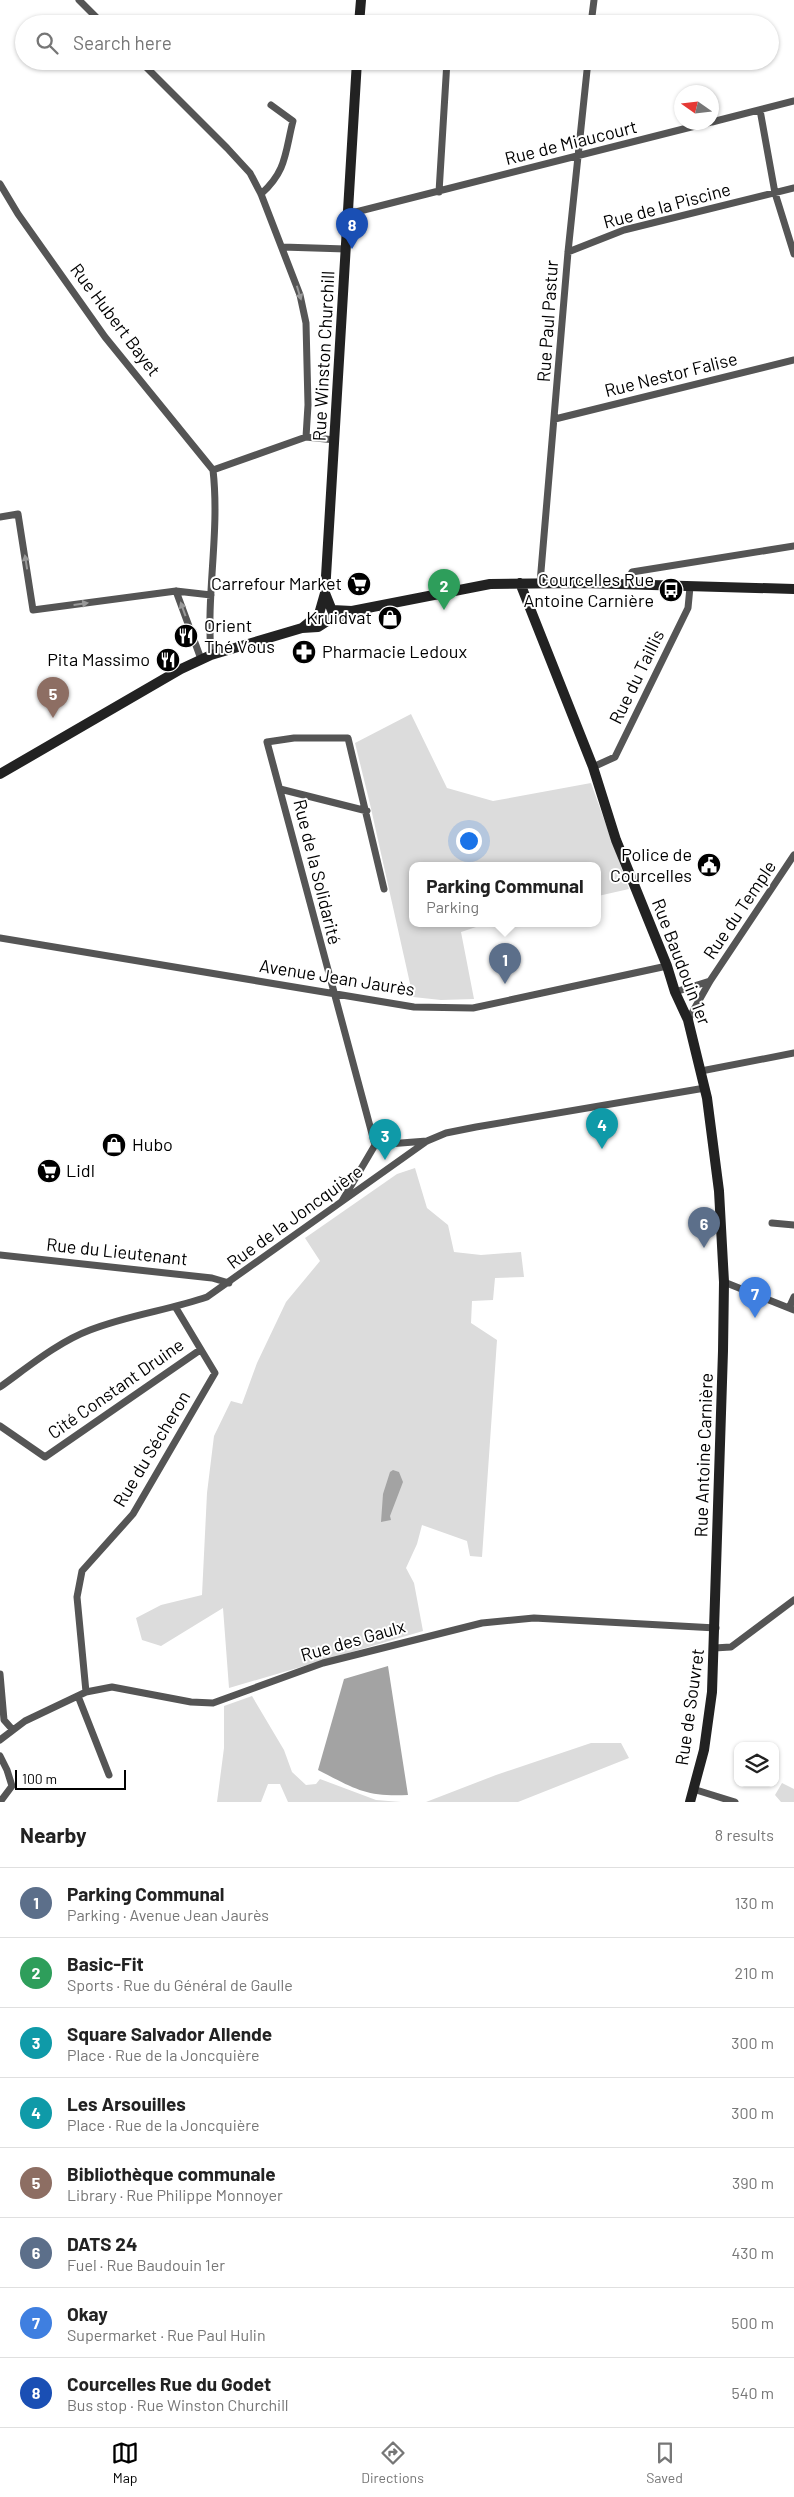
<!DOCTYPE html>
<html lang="en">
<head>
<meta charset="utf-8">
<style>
  body { margin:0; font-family:Barlow,sans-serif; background:#f6f6f6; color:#222 }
  .controls { position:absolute; right:15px; bottom:15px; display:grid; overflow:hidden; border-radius:10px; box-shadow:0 1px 4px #0004 }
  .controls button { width:45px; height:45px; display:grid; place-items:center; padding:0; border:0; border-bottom:1px solid #e0e0e0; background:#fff; color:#222; font:25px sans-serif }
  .compass { position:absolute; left:674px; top:85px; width:45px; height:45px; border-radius:50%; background:#fff; box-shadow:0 1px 4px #0004; rotate:284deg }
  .scale { position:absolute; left:15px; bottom:12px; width:111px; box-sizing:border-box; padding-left:5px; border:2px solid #000; border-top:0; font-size:14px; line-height:18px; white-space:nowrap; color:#000; -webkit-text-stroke:4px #fff; paint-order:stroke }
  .you { position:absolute; left:468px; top:840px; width:18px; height:18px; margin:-12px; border:4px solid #fff; border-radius:50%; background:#1a73e8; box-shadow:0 0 0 8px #1a73e833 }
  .badge { display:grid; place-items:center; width:32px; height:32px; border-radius:50%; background:#000; color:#fff; font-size:16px; font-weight:700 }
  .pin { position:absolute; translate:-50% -41px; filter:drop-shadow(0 1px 2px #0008) }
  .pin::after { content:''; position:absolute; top:26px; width:18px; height:15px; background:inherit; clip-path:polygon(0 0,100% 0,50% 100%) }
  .popup { position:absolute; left:409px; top:862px; width:192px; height:65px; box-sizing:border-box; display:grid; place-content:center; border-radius:10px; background:#fff; filter:drop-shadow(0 1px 4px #0005); font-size:16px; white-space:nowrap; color:#767676 }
  .popup b { font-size:19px; color:#222 }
  .popup::after { content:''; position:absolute; left:50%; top:100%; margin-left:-10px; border:10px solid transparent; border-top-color:#fff }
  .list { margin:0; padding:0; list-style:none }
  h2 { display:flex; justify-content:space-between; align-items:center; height:65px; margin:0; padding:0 20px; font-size:21px }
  h2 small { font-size:16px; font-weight:400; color:#767676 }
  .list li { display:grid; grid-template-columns:32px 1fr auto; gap:15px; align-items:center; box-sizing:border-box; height:70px; padding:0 20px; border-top:1px solid #e0e0e0 }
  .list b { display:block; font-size:19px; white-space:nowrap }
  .list p { margin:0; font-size:16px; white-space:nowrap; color:#767676 }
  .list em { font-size:16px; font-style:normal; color:#767676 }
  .icon { flex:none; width:28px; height:28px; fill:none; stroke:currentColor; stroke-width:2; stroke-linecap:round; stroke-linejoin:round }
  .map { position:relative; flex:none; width:794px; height:1802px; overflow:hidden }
  .search { position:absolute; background:#fff; box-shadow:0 1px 4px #0004; left:15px; right:15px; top:15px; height:55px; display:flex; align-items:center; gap:12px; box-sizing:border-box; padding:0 18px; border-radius:28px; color:#767676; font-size:19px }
  .sheet { height:625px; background:#fff }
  nav { display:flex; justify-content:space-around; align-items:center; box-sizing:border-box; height:70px; border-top:1px solid #e0e0e0; background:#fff; font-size:14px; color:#767676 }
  nav a { display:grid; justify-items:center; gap:2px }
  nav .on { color:#000 }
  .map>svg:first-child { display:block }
  .green { fill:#dcdcdc }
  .water { fill:#a3a3a3 }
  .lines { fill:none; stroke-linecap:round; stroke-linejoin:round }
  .street { stroke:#555; stroke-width:7 }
  .secondary { stroke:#222; stroke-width:10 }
  .oneway { fill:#999 }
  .labels { text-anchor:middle; stroke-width:4; stroke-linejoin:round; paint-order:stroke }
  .street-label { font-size:18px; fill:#000; stroke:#fff }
  .poi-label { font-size:18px; fill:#000; stroke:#fff; text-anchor:end }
</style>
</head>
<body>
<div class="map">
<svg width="794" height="1802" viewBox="0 0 794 1802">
  <rect width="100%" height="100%" fill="#fff"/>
  <path class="green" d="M411 714 447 788 493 801 591 783 629 889 598 896V865H412V923H488L461 932 474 999 441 1000 413 997 370 804 355 743Z
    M415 1168 427 1208 448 1225 454 1252 481 1255 521 1252 524 1277 495 1278 493 1300 472 1301 471 1323 497 1340 482 1557 470 1556 467 1541 422 1525 417 1544 406 1568 414 1583 423 1631 229 1688 223 1608 161 1646 142 1640 136 1618 161 1605 202 1595 207 1493 214 1436 231 1401 242 1404 257 1363 286 1302 320 1261 305 1238 397 1174Z
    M252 1696 284 1750 292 1772 306 1785 316 1784 320 1779 376 1800 401 1802H288L280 1784H268L261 1802H217L224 1748V1706Z
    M591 1743H621L629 1758 518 1802H426L496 1775Z
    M782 1783 794 1789V1802H781L775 1795Z"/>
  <path class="water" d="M393 1470 399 1472 403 1482 390 1516 391 1520 381 1522 383 1494 390 1472Z
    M388 1666 408 1795C366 1797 355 1789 318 1770L344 1679Z"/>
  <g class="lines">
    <path class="street" d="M79 0 103 24
      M591 24 594 0
      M140 61 227 148 250 173 261 194 300 295 306 323 308 405 306 437
      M760 110 775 193 794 254
      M712 122 794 101
      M0 184 18 214 105 337 213 470
      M439 192 447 61
      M261 194C287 171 285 152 293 121L271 105
      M348 214 711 122
      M282 247 346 249
      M568 252 624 230 794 188
      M555 419 794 360
      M213 470 306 437 335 440
      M0 517 18 514 33 610 176 591 211 595
      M540 583 568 252 588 61
      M626 585 632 572 794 546
      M176 591 201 659
      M211 655C206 593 220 532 213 470
      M593 767 615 757 688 608 690 587
      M280 789 367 811
      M0 938 414 1007 473 1008 667 966
      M675 992 710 981
      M688 1020 710 981 794 855
      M701 1071 794 1053
      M375 1145 267 742 294 738H348L384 889
      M375 1145 427 1141
      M342 1201 375 1145
      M772 1223 794 1225
      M0 1255 212 1278 229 1283
      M724 1282 794 1310
      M789 1308 794 1297
      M0 1387C28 1367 58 1342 90 1330 128 1315 169 1310 207 1297L427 1141 446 1133 476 1127 705 1088
      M0 1426 45 1457 200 1350
      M714 1648 731 1647 794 1600
      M0 1674 4 1720 12 1729
      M86 1692 77 1597 82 1571 133 1514 215 1373 176 1308
      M78 1696 109 1775
      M0 1740 25 1721 86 1692 112 1687 191 1702 213 1703 323 1663 482 1623 534 1618 716 1628
      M0 1756 7 1770 12 1786 0 1802
      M693 1789 735 1802"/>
    <path class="secondary" d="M359 24 361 0
      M520 583 593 767 616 840 667 966 675 992 688 1020 707 1098 719 1191 724 1282 723 1351 712 1692 704 1750 690 1802
      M332 610 352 611 490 584 583 583 794 589
      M332 618 333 613 325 593 357 61
      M302 628 319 614 325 593
      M0 774 181 669 211 655 302 628 318 627 332 618 344 617 352 611"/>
  </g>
  <defs><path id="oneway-solid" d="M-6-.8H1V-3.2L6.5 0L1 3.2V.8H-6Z" transform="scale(1.25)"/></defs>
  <g class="oneway">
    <use href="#oneway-solid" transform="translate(299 293) rotate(73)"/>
    <use href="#oneway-solid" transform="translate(26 562) rotate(-99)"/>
    <use href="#oneway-solid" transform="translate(81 604) rotate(-8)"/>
    <use href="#oneway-solid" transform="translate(183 609) rotate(-110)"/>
  </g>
  <defs>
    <g id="supermarket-disc" transform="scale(1.25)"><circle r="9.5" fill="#000" stroke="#fff"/><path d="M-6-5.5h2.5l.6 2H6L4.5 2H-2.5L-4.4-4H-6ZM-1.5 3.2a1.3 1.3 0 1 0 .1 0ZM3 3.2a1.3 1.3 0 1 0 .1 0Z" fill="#fff"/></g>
    <g id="bus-disc" transform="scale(1.25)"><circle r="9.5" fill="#000" stroke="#fff"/><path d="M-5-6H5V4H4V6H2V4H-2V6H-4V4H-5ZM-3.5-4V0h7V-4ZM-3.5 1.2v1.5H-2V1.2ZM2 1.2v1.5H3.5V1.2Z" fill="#fff"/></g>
    <g id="shop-disc" transform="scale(1.25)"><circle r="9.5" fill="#000" stroke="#fff"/><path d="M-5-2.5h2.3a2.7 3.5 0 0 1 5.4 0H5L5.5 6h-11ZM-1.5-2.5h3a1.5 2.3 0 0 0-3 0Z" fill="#fff"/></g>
    <g id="restaurant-disc" transform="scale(1.25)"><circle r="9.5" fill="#000" stroke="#fff"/><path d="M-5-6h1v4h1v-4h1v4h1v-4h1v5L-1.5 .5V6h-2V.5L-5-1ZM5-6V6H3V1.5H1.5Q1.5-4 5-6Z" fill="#fff"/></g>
    <g id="pharmacy-disc" transform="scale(1.25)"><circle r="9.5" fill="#000" stroke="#fff"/><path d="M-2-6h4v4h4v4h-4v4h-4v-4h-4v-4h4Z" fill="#fff"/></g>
    <g id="civic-disc" transform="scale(1.25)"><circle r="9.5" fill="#000" stroke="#fff"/><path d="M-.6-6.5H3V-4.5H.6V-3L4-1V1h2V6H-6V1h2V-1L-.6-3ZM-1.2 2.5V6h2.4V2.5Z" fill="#fff"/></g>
  </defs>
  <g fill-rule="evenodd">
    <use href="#supermarket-disc" x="359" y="584"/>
    <use href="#bus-disc" x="671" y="590"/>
    <use href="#shop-disc" x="390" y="618"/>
    <use href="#restaurant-disc" x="186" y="636"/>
    <use href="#pharmacy-disc" x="304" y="652"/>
    <use href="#restaurant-disc" x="168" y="660"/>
    <use href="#civic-disc" x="709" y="865"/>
    <use href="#shop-disc" x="114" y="1145"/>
    <use href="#supermarket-disc" x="49" y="1171"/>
  </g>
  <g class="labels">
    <g class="street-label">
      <text transform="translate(571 143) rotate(-14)" y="6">Rue de Miaucourt</text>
      <text transform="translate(667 206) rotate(-15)" y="6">Rue de la Piscine</text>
      <text transform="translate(115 320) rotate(53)" y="6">Rue Hubert Bayet</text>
      <text transform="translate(548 321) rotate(-86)" y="6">Rue Paul Pastur</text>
      <text transform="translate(324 356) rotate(-87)" y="6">Rue Winston Churchill</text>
      <text transform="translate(671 375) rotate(-14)" y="6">Rue Nestor Falise</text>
      <text transform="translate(637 677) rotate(-64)" y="6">Rue du Taillis</text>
      <text transform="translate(317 872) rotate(76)" y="6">Rue de la Solidarité</text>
      <text transform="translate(740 910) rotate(-56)" y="6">Rue du Temple</text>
      <text transform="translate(681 962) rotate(69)" y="6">Rue Baudouin 1er</text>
      <text transform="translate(337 978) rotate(9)" y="6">Avenue Jean Jaurès</text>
      <text transform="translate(295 1217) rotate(-36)" y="6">Rue de la Joncquière</text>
      <text transform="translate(117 1252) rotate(6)" y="6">Rue du Lieutenant</text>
      <text transform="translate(116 1389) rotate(-35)" y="6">Cité Constant Druine</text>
      <text transform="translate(152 1449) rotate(-59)" y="6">Rue du Sécheron</text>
      <text transform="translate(704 1455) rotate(-88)" y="6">Rue Antoine Carnière</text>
      <text transform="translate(353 1641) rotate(-16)" y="6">Rue des Gaulx</text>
      <text transform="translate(690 1707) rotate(-82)" y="6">Rue de Souvret</text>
    </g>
    <g class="poi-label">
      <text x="654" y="586">Courcelles Rue<tspan x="654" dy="21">Antoine Carnière</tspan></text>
      <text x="342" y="590">Carrefour Market</text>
      <text x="372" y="624">Kruidvat</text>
      <text x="204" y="632" text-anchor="start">Orient<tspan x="204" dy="21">Thé Vous</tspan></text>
      <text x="322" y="658" text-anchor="start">Pharmacie Ledoux</text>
      <text x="150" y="666">Pita Massimo</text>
      <text x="692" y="861">Police de<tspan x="692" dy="21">Courcelles</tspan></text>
      <text x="132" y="1151" text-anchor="start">Hubo</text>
      <text x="66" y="1177" text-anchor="start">Lidl</text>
    </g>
  </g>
</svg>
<div class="controls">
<button><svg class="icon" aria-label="layers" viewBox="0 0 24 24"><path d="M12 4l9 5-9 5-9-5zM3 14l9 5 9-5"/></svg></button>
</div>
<svg class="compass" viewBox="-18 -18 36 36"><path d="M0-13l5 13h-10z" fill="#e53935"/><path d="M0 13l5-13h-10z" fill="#767676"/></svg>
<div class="scale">100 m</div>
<div class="you"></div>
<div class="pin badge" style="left:505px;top:984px;background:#5c6f8a">1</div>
<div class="popup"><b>Parking Communal</b>Parking</div>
<div class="pin badge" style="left:444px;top:610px;background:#2e9e5b">2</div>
<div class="pin badge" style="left:385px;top:1160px;background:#0f9aa8">3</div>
<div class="pin badge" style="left:602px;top:1149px;background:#0f9aa8">4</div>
<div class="pin badge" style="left:53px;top:718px;background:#8d6e63">5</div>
<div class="pin badge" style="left:704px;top:1248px;background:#5c6f8a">6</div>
<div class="pin badge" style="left:755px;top:1318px;background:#3f7fe0">7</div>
<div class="pin badge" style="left:352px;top:249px;background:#1a4fb4">8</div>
<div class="search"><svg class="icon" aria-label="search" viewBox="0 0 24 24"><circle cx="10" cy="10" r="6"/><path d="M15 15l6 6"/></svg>Search here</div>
</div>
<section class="sheet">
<h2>Nearby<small>8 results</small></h2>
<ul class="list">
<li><span class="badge" style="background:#5c6f8a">1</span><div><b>Parking Communal</b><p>Parking · Avenue Jean Jaurès</p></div><em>130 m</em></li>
<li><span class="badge" style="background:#2e9e5b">2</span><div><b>Basic-Fit</b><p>Sports · Rue du Général de Gaulle</p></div><em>210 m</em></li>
<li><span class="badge" style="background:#0f9aa8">3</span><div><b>Square Salvador Allende</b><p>Place · Rue de la Joncquière</p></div><em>300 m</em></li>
<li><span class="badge" style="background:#0f9aa8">4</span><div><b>Les Arsouilles</b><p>Place · Rue de la Joncquière</p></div><em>300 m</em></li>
<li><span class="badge" style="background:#8d6e63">5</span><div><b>Bibliothèque communale</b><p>Library · Rue Philippe Monnoyer</p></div><em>390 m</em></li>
<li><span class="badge" style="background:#5c6f8a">6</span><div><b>DATS 24</b><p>Fuel · Rue Baudouin 1er</p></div><em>430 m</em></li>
<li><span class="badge" style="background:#3f7fe0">7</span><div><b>Okay</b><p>Supermarket · Rue Paul Hulin</p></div><em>500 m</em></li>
<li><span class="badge" style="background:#1a4fb4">8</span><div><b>Courcelles Rue du Godet</b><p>Bus stop · Rue Winston Churchill</p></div><em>540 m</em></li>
</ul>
</section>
<nav>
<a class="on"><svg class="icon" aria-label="map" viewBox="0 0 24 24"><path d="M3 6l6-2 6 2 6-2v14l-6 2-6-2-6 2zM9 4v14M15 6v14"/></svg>Map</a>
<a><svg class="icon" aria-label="directions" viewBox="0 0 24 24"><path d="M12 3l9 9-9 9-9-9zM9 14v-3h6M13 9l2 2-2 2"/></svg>Directions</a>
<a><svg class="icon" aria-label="saved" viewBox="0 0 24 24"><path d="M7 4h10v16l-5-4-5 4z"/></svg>Saved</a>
</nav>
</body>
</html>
